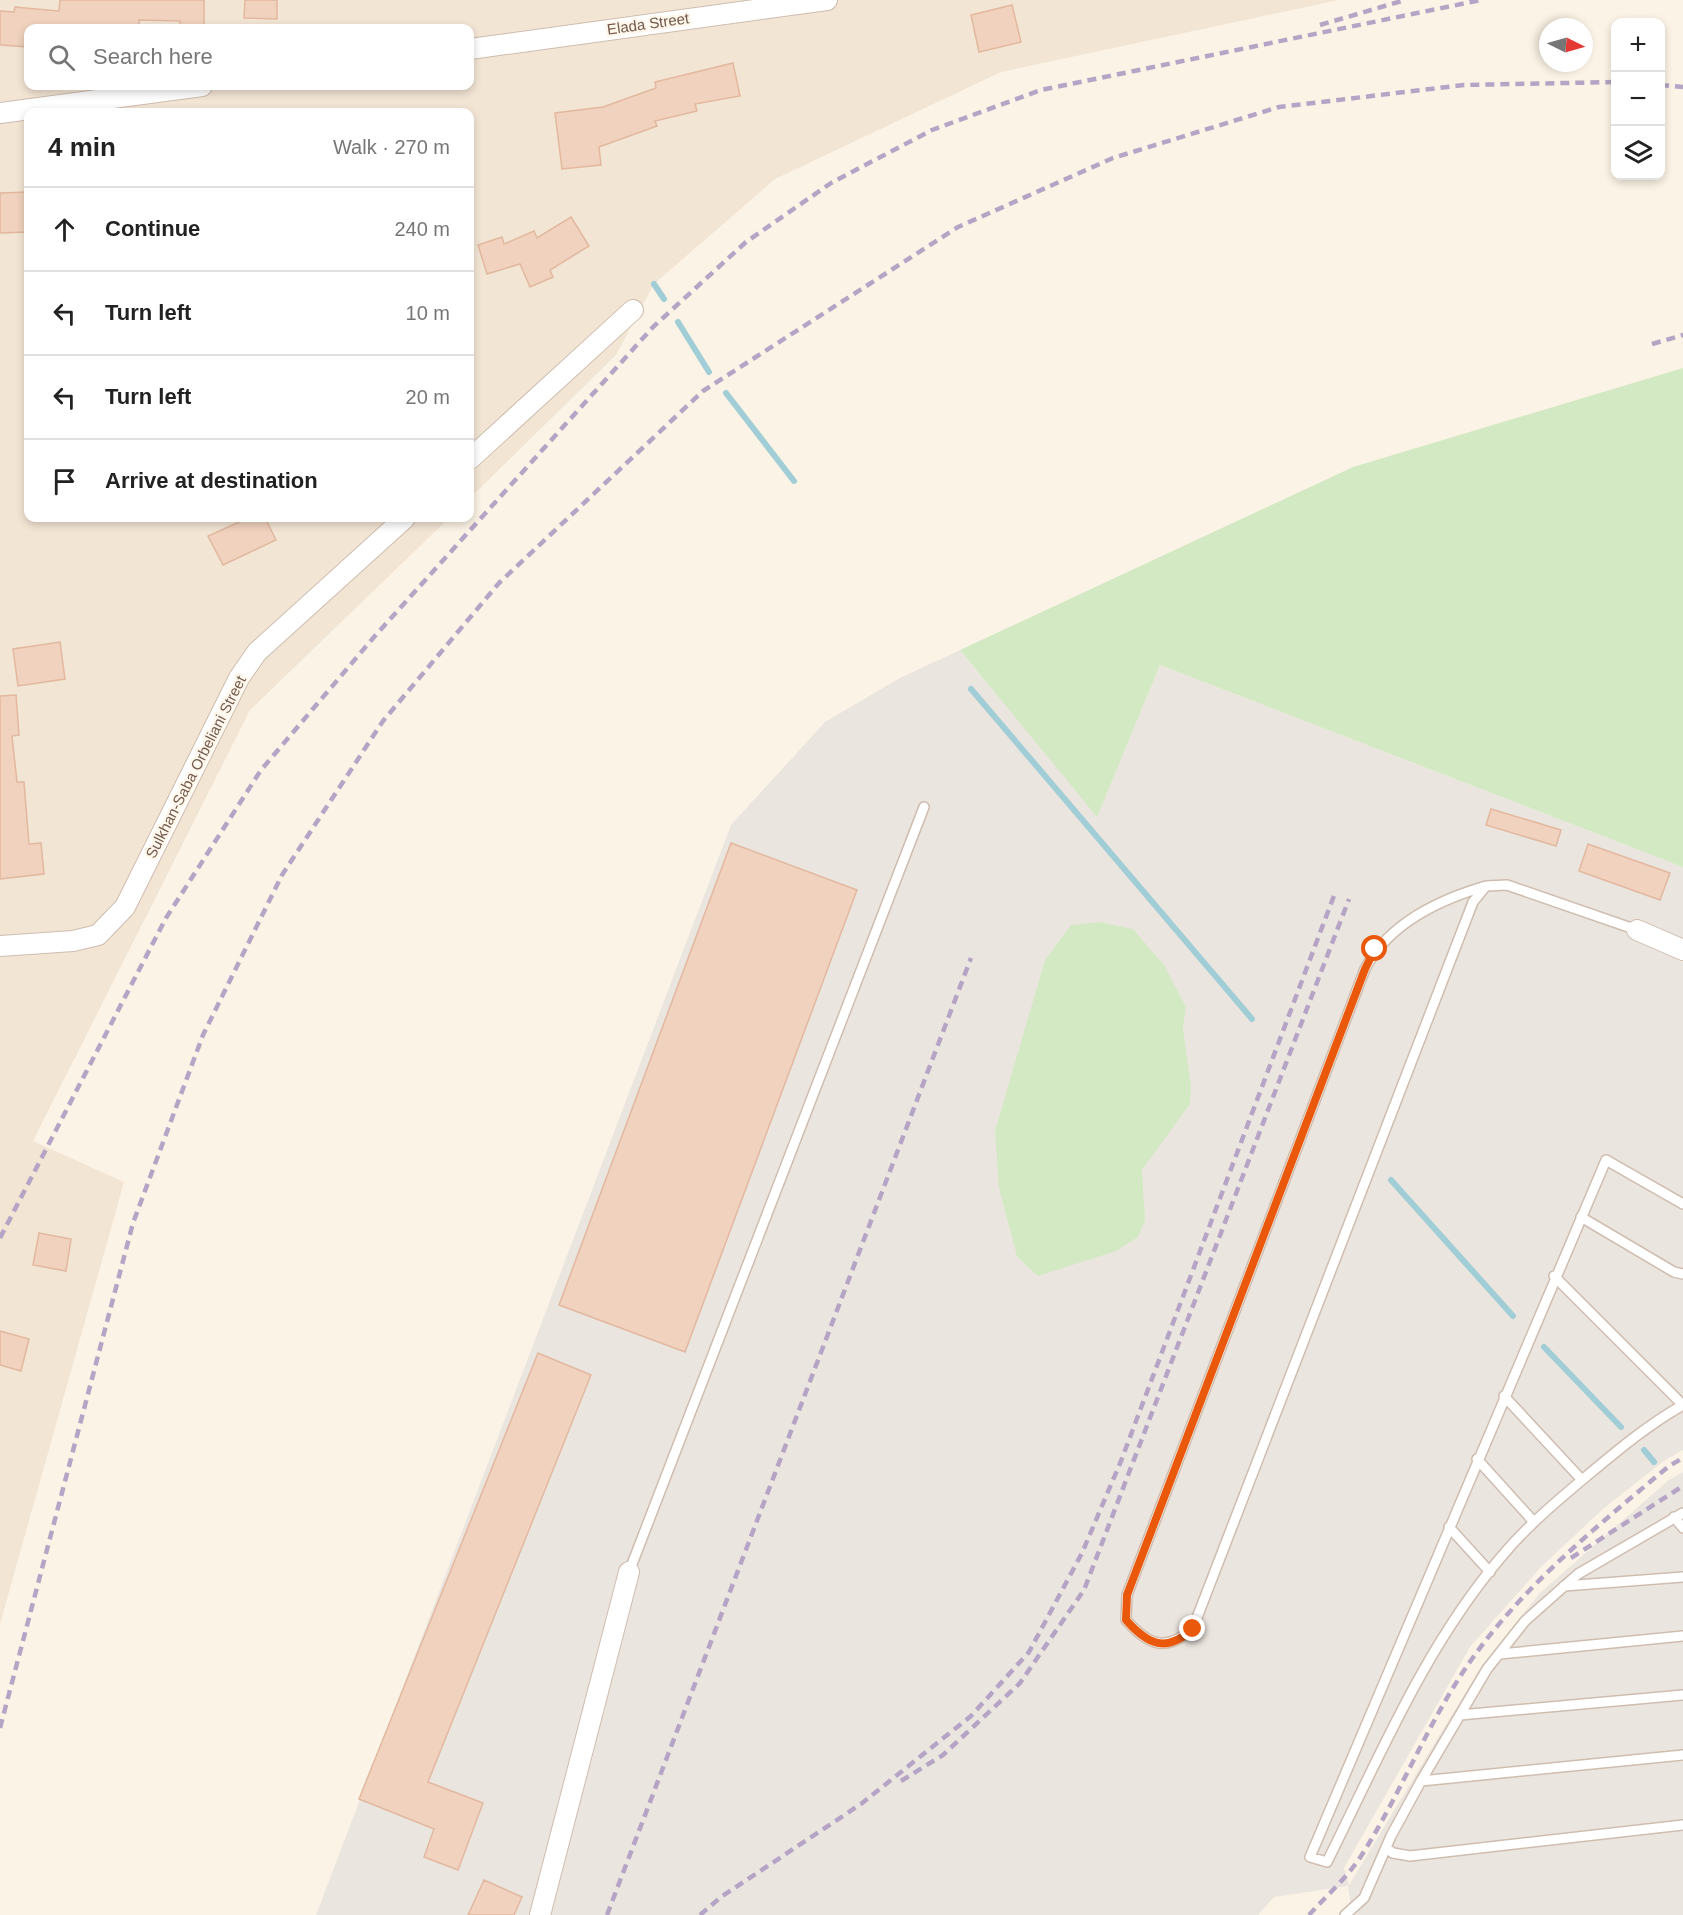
<!DOCTYPE html>
<html lang="en">
<head>
<meta charset="utf-8">
<style>
  body { margin:0; font-family:Helvetica,sans-serif; background:#f2f2f2; color:#222 }
  .controls { position:absolute; right:18px; top:18px; display:grid; overflow:hidden; border-radius:12px; box-shadow:0 3px 9px #0003 }
  .controls button { width:54px; height:54px; display:grid; place-items:center; padding:0; border:0; border-bottom:2px solid #e0e0e0; background:#fff; color:#222; font:30px sans-serif }
  .compass { position:absolute; left:1539px; top:18px; width:54px; height:54px; border-radius:50%; background:#fff; box-shadow:0 3px 9px #0003; rotate:95deg }
  .stop { position:absolute; width:18px; height:18px; margin:-14px; border:4px solid #ea580c; border-radius:50%; background:#fff }
  .stop.end { background:#ea580c; border-color:#fff; box-shadow:0 2px 6px #0008 }
  .list { margin:0; padding:0; list-style:none }
  h2 { display:flex; justify-content:space-between; align-items:center; height:78px; margin:0; padding:0 24px; font-size:26px }
  h2 small { font-size:20px; font-weight:400; color:#767676 }
  .list li { display:grid; grid-template-columns:39px 1fr auto; gap:18px; align-items:center; box-sizing:border-box; height:84px; padding:0 24px; border-top:2px solid #e0e0e0 }
  .list b { display:block; font-size:22px; white-space:nowrap }
  .list em { font-size:20px; font-style:normal; color:#767676 }
  .icon { flex:none; width:33px; height:33px; fill:none; stroke:currentColor; stroke-width:2; stroke-linecap:round; stroke-linejoin:round }
  .map { position:relative; flex:none; width:1683px; height:1915px; overflow:hidden }
  .search { position:absolute; background:#fff; box-shadow:0 3px 9px #0003; left:24px; top:24px; width:450px; height:66px; display:flex; align-items:center; gap:15px; box-sizing:border-box; padding:0 21px; border-radius:12px; color:#767676; font-size:22px }
  .panel { position:absolute; background:#fff; box-shadow:0 3px 9px #0003; left:24px; top:108px; width:450px; height:414px; border-radius:12px }
  .map>svg:first-child { display:block }
  .residential { fill:#f3e5d4; fill-rule:evenodd }
  .industrial { fill:#ebe5df }
  .green { fill:#d3e9c4 }
  .lines { fill:none; stroke-linecap:round; stroke-linejoin:round }
  .stream { stroke:#a1ced6; stroke-width:6 }
  .building { fill:#f0d2be; stroke:#e2b89f; stroke-width:1.5 }
  .lane-casing { stroke:#cfbdaf; stroke-width:12 }
  .street-casing { stroke:#cfbdaf; stroke-width:22 }
  .lane { stroke:#fff; stroke-width:9 }
  .street { stroke:#fff; stroke-width:20 }
  .rail { stroke:#b5a4c5; stroke-width:4.5; stroke-dasharray:9 6; stroke-linecap:butt }
  .route { stroke:#ea580c; stroke-width:8 }
  .labels { text-anchor:middle; stroke-width:5; stroke-linejoin:round; paint-order:stroke }
  .street-label { font-size:15px; fill:#73594b; stroke:#fef7eb }
</style>
</head>
<body>
<div class="map">
<svg width="1683" height="1915" viewBox="0 0 1683 1915">
  <rect width="100%" height="100%" fill="#fbf3e5"/>
  <path class="residential" d="M0 0H1339L1001 72 775 179 654 284 616 355 470 498V112H28V518H449L250 710 33 1141 124 1182 0 1624ZM28 28H470V86H28Z"/>
  <path class="industrial" d="M960 650 1097 816 1160 665 1683 867V1450L1665 1460 1603 1509 1541 1567 1470 1647 1344 1868 1349 1885 1482 1665 1540 1593 1670 1479 1683 1472V1915H1352L1348 1886 1274 1897 1258 1915H316L731 825 825 722 900 678Z"/>
  <path class="green" d="M1683 368V867L1160 665 1097 817 960 650 1353 467Z
    M1099 922 1133 929 1164 965 1186 1007 1183 1028 1191 1087 1190 1104 1142 1170 1145 1220 1138 1237 1116 1251 1038 1276 1017 1256 999 1188 995 1131 1045 960 1071 925Z"/>
  <g class="lines">
    <path class="stream" d="M654 284 664 299
      M678 322 709 372
      M726 393 794 481
      M971 689 1252 1019
      M1391 1180 1513 1316
      M1544 1347 1621 1427
      M1644 1450 1654 1462"/>
  </g>
  <path class="building" d="M60 0H204V25H180V21L139 20V28H28V47L0 45V11L14 12 15 7 59 11Z
    M245 0H277V19L244 18Z
    M1012 5 1021 42 979 52 971 15Z
    M733 63 740 96 695 104 697 111 655 121 657 126 599 147 601 165 562 169 555 113 603 107 656 88 655 82Z
    M28 192V232L0 233V193Z
    M571 217 589 246 550 270 553 277 530 287 520 264 487 274 478 245 502 237 504 244 534 231 537 238Z
    M248 518H265L276 540 223 565 208 536Z
    M60 642 65 679 18 686 13 649Z
    M16 695 19 735 12 736 17 782H24L29 844 41 843 44 874 0 879V696Z
    M1491 809 1561 830 1556 846 1486 825Z
    M731 843 857 890 685 1352 559 1305Z
    M1588 844 1670 873 1660 900 1579 871Z
    M39 1233 71 1239 66 1271 33 1265Z
    M0 1331 29 1339 21 1371 0 1365Z
    M538 1353 591 1375 428 1782 483 1803 458 1870 424 1857 434 1829 359 1799Z
    M484 1880 522 1897 514 1915H468Z"/>
  <g class="lines">
    <g class="lane-casing">
      <path id="lane" d="M1486 886C1438 900 1388 924 1365 969L1127 1595 1126 1620C1148 1645 1166 1653 1193 1628L1473 902 1486 886 1507 885 1637 930
        M1683 1204 1606 1160 1310 1857 1327 1862C1379 1758 1425 1646 1502 1556 1527 1526 1558 1500 1588 1475 1618 1450 1649 1424 1683 1405
        M1581 1217 1674 1272 1683 1274
        M1554 1276 1683 1405
        M1504 1396 1582 1480
        M1477 1459 1534 1522
        M1674 1517 1683 1528
        M1449 1527 1490 1572
        M629 1572 924 807
        M1564 1586 1683 1577
        M1500 1654 1683 1636
        M1460 1715 1683 1695
        M1421 1781 1683 1755
        M1386 1848 1393 1853 1410 1856 1683 1825
        M1345 1915 1364 1898 1391 1836 1421 1781 1487 1669 1525 1621 1578 1574 1683 1513"/>
    </g>
    <g class="street-casing">
      <path id="street" d="M470 49 827 0
        M0 113 202 86
        M470 459 633 310
        M1637 930 1683 950
        M0 946 73 941 98 935 125 907 239 678 257 652 405 518
        M540 1915 629 1572"/>
    </g>
    <use href="#lane" class="lane"/>
    <use href="#street" class="street"/>
    <path class="rail" d="M1320 25 1405 0
      M1660 85 1683 87
      M1652 344 1683 335
      M0 1238 166 918 261 770 374 637 653 327 746 242 831 183 932 130 1041 90 1481 0
      M1571 1558 1683 1486
      M0 1728 133 1223 203 1035 282 875 383 721 499 583 703 391 958 227 1113 158 1279 107 1464 85 1616 82
      M901 1781 943 1755 1020 1683 1084 1590 1349 899
      M607 1915 971 958
      M700 1915 721 1897 861 1804 971 1716 1029 1652 1082 1553 1121 1461 1335 893
      M1309 1915C1327 1895 1349 1876 1363 1853 1404 1788 1431 1714 1477 1652 1530 1580 1601 1523 1669 1466L1683 1458"/>
  </g>
  <g class="lines">
    <path class="route" d="M1193 1629C1166 1653 1148 1645 1126 1620L1127 1595 1365 969 1375 949"/>
  </g>
  <g class="labels">
    <g class="street-label">
      <text transform="translate(648 24) rotate(-8)" y="5">Elada Street</text>
      <text transform="translate(196 767) rotate(-63)" y="5">Sulkhan-Saba Orbeliani Street</text>
    </g>
  </g>
</svg>
<div class="controls">
<button>+</button>
<button>−</button>
<button><svg class="icon" aria-label="layers" viewBox="0 0 24 24"><path d="M12 4l9 5-9 5-9-5zM3 14l9 5 9-5"/></svg></button>
</div>
<svg class="compass" viewBox="-18 -18 36 36"><path d="M0-13l5 13h-10z" fill="#e53935"/><path d="M0 13l5-13h-10z" fill="#767676"/></svg>
<div class="stop" style="left:1375px;top:949px"></div>
<div class="stop end" style="left:1193px;top:1629px"></div>
<div class="search"><svg class="icon" aria-label="search" viewBox="0 0 24 24"><circle cx="10" cy="10" r="6"/><path d="M15 15l6 6"/></svg>Search here</div>
<section class="panel">
<h2>4 min<small>Walk · 270 m</small></h2>
<ul class="list">
<li><svg class="icon" aria-label="ahead" viewBox="0 0 24 24"><path d="M12 20V5M6 11l6-6 6 6"/></svg><div><b>Continue</b></div><em>240 m</em></li>
<li><svg class="icon" aria-label="left" viewBox="0 0 24 24"><path d="M17 20v-9H6M10 6l-5 5 5 5"/></svg><div><b>Turn left</b></div><em>10 m</em></li>
<li><svg class="icon" aria-label="left" viewBox="0 0 24 24"><path d="M17 20v-9H6M10 6l-5 5 5 5"/></svg><div><b>Turn left</b></div><em>20 m</em></li>
<li><svg class="icon" aria-label="arrive" viewBox="0 0 24 24"><path d="M6 21V4h12l-3 4 3 4H6"/></svg><div><b>Arrive at destination</b></div></li>
</ul>
</section>
</div>
</body>
</html>
